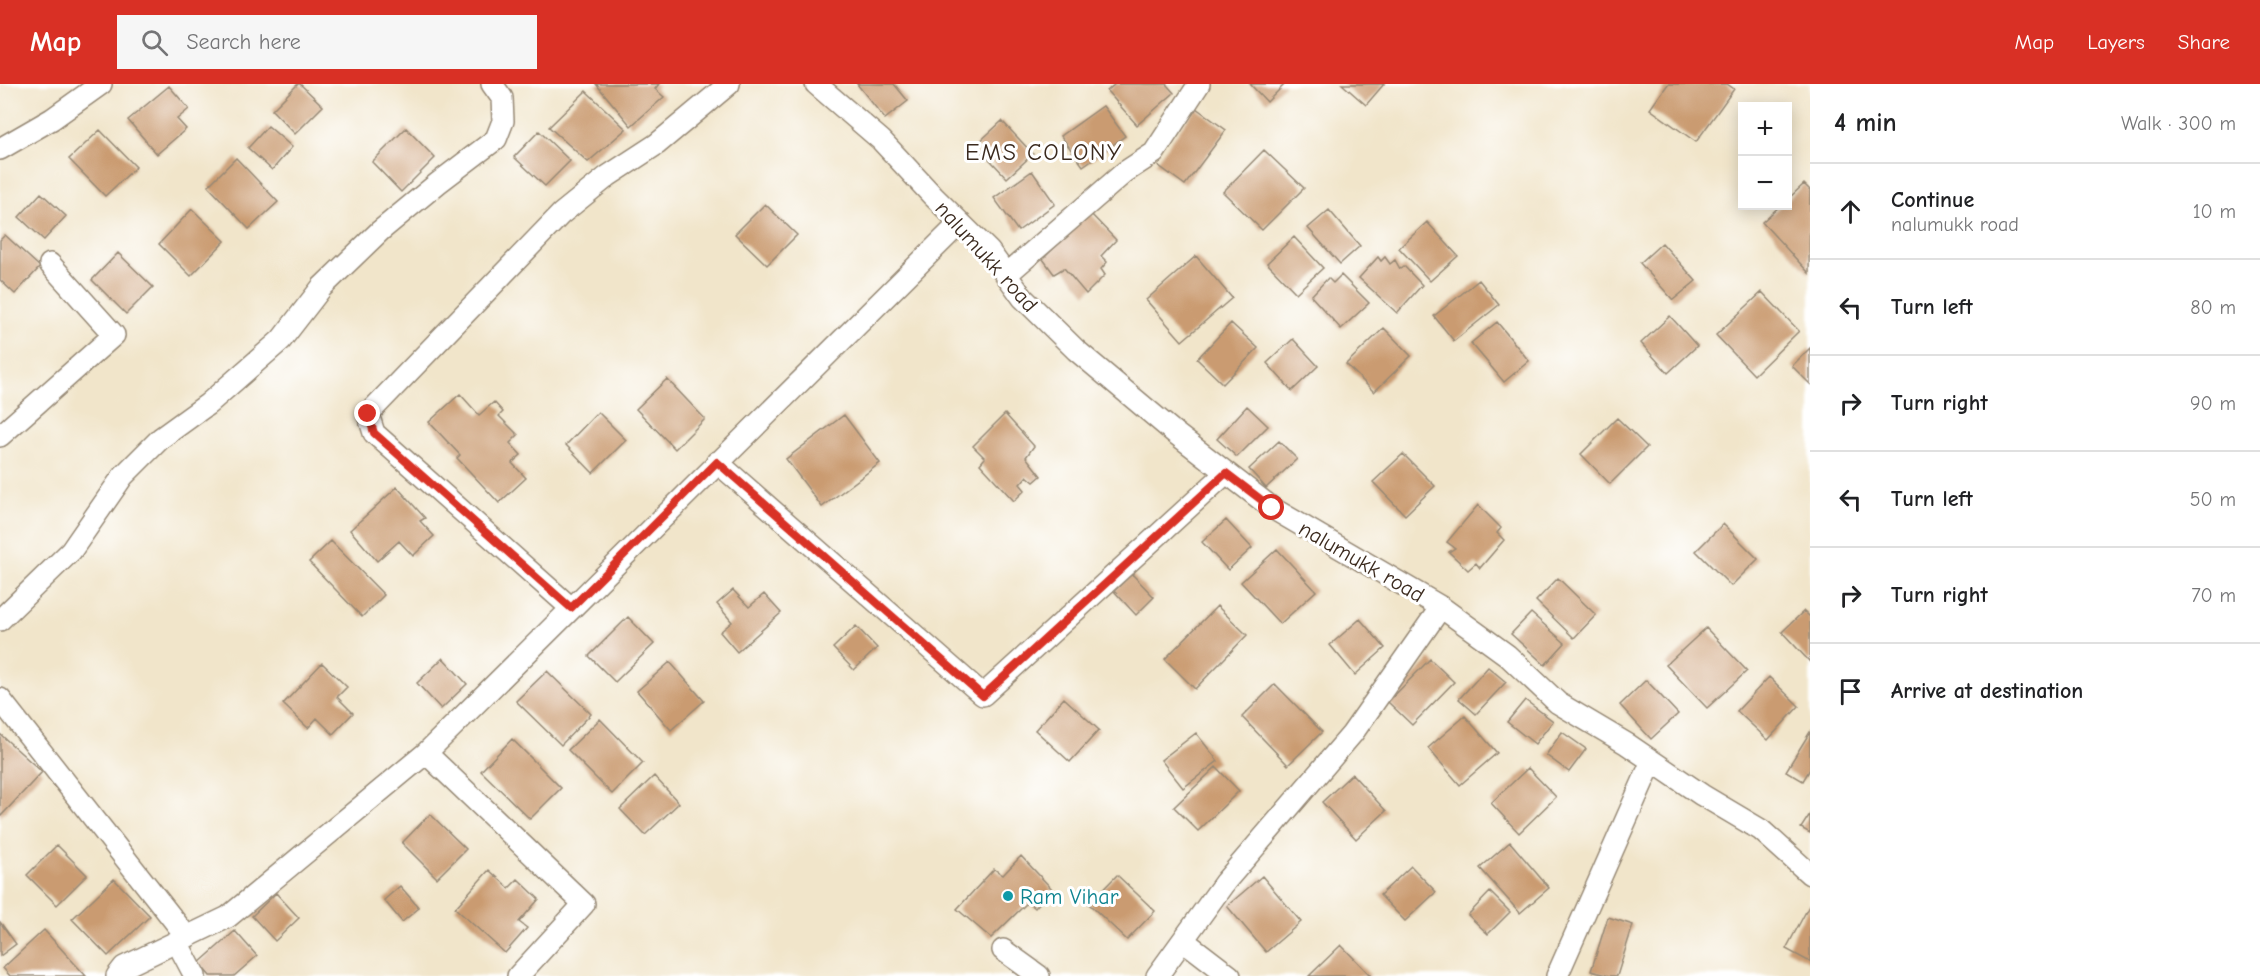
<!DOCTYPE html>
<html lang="en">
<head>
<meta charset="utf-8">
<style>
  body { margin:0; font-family:"Comic Neue",sans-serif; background:#f6f6f6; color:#202124 }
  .controls { position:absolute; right:18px; top:18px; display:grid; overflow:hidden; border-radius:0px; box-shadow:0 3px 15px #0003 }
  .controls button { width:54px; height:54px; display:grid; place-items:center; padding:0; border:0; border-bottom:2px solid #e0e0e0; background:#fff; color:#202124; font:30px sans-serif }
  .stop { position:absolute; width:18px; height:18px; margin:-14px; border:4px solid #d93025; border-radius:50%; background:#fff }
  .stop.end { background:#d93025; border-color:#fff; box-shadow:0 2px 6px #0008 }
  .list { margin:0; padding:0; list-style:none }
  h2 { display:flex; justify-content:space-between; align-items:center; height:78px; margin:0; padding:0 24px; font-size:26px }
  h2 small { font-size:20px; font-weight:400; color:#757577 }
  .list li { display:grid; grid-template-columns:39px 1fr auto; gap:18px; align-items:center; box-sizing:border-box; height:96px; padding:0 24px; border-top:2px solid #e0e0e0 }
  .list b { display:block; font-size:22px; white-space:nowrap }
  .list p { margin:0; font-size:20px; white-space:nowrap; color:#757577 }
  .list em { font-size:20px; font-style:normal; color:#757577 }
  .icon { flex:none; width:33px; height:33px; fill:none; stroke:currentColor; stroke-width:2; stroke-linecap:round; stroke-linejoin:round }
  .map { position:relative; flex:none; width:1810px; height:892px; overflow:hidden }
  header { display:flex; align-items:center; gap:36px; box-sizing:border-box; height:84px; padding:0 30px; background:#d93025; color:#fff }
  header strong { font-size:28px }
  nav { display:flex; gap:33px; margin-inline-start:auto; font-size:21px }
  .search { width:420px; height:54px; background:#f6f6f6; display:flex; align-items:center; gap:15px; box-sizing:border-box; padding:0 21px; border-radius:0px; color:#757577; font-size:22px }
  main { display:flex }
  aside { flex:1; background:#fff }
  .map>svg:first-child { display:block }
  .building { fill:#ca9b71 }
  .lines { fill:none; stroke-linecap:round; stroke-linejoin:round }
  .street-casing { stroke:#968874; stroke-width:24 }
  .street { stroke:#fff; stroke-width:21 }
  .route { stroke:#d93025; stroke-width:8 }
  .culture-dot { fill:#0f9aa8; stroke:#fff; stroke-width:2 }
  .labels { text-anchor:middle; stroke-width:6; stroke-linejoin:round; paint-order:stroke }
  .street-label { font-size:22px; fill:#3b2a1e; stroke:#fff }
  .culture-label { font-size:22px; fill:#0d838f; stroke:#fff; text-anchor:start }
  .neighbourhood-label { font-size:24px; letter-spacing:1.5px; fill:#3b2a1e; stroke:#fff }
</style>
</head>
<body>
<header>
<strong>Map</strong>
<div class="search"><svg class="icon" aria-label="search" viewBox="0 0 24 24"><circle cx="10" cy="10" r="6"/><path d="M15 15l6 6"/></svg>Search here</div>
<nav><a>Map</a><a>Layers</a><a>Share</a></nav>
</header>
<main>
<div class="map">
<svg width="1810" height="892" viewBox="0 0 1810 892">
  <rect width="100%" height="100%" fill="#fff"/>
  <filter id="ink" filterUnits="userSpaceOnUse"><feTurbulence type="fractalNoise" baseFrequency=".0167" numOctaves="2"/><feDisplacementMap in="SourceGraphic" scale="12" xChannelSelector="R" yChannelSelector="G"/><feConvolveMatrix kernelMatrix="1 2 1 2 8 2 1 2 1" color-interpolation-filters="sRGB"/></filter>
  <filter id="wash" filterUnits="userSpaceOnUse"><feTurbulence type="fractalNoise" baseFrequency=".008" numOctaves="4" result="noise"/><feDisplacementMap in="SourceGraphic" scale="24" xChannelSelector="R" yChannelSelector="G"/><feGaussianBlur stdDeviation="1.35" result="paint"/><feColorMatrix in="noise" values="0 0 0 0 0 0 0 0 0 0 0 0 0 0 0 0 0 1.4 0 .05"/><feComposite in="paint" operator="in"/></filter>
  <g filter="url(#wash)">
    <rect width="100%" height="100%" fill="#f1e5ca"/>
    <g id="blocks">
      <path class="building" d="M298 0H300L323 22 295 50 272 26Z
        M596 0H659L655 5 664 13 631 42Z
        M857 0H894L908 17 885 35Z
        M1115 0H1166L1174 9 1137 41 1107 7Z
        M1250 0H1285L1267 18Z
        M1342 0H1384L1366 21Z
        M1668 0H1727L1734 5 1696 58 1650 25Z
        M169 2 189 25 177 35 186 45 157 70 128 36Z
        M586 7 626 45 588 78 549 43Z
        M1103 22 1125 52 1083 82 1061 52Z
        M1196 24 1226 46 1185 101 1155 79Z
        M1002 37 1033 70 1007 94 976 61Z
        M268 42 292 63 272 86 248 64Z
        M406 44 435 74 401 108 372 78Z
        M100 46 136 83 105 112 69 75Z
        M539 47 570 77 545 102 514 73Z
        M1264 66 1304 104 1262 146 1223 108Z
        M236 74 278 118 249 145 208 102Z
        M1032 87 1055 120 1018 147 994 114Z
        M1804 100 1810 106 1809 189 1762 138 1780 122H1788V115Z
        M41 109 66 132 44 156 19 133Z
        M765 120 797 151 767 181 735 150Z
        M192 125 225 157 191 192 159 160Z
        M1329 126 1360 162 1340 180 1308 144Z
        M1089 128 1116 156 1101 172 1107 178 1101 185 1105 191 1086 210 1064 184 1054 190 1043 175Z
        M1427 138 1458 172 1430 197 1399 164Z
        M5 151 40 183 15 210 0 196V156Z
        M1294 153 1323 184 1296 209 1267 179Z
        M1662 159 1696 197 1673 216 1640 179Z
        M118 169 153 203 126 230 92 196Z
        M1196 172 1232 214 1182 257 1146 216Z
        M1378 173 1381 177 1385 173 1390 180 1395 176 1400 185 1404 182 1422 201 1397 229 1359 194Z
        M1341 191 1369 219 1341 245 1311 212 1328 194 1333 199Z
        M1479 196 1499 221 1454 257 1434 232Z
        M1762 208 1799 247 1754 291 1716 251Z
        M1670 232 1697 262 1668 289 1641 259Z
        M1497 238 1529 277 1504 298 1471 259Z
        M1231 239 1258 264 1223 300 1197 275Z
        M1384 244 1411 272 1374 308 1346 280Z
        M1293 255 1318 282 1292 307 1267 279Z
        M1810 264V300L1792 282Z
        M667 295 705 335 675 365 636 325Z
        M460 310 479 331 494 318 503 328 499 332 518 351 510 359 521 371 512 379 526 394 499 419 457 374 460 371 429 338Z
        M1247 322 1268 342 1237 373 1217 355Z
        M598 328 626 356 593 389 566 361Z
        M1005 330 1034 362 1026 373 1041 392 1034 398 1027 392 1020 400 1025 406 1014 417 980 380 985 374 973 362Z
        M844 331 880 379 822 423 786 375Z
        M1617 334 1647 363 1610 400 1581 370Z
        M1279 357 1297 375 1266 404 1249 385Z
        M1403 370 1435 402 1405 431 1373 398Z
        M397 403 425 434 420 437 434 452 413 472 399 457 377 477 350 446Z
        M1478 421 1501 444 1497 449 1504 456 1480 484 1476 479 1468 486 1449 468 1455 464 1447 458Z
        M1226 436 1252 464 1228 486 1202 458Z
        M1723 440 1758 475 1731 502 1696 467Z
        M331 457 384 511 362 533 309 478Z
        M1277 465 1316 507 1280 540 1241 498Z
        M1132 490 1154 513 1136 531 1114 507Z
        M1558 494 1596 531 1574 554 1536 517Z
        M733 506 749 523 764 510 781 529 737 568 720 548 732 538 717 520Z
        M1217 522 1247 551 1195 605 1165 575Z
        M1804 527 1810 533V578L1782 548Z
        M1531 529 1565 559 1545 581 1511 550Z
        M628 533 654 560 615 598 589 572Z
        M1360 535 1385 564 1355 591 1330 561Z
        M856 542 877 564 854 586 833 564Z
        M1706 544 1747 587 1707 624 1666 581Z
        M443 574 467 600 441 625 417 599Z
        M1430 575 1454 598 1412 641 1388 618Z
        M670 578 704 617 671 646 637 607Z
        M322 579 347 603 337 613 353 629 333 650 317 634 308 644 283 620Z
        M1488 583 1506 598 1476 630 1459 615Z
        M547 587 591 630 561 661 516 617Z
        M1769 593 1799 622 1768 656 1737 627Z
        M1646 596 1678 630 1651 655 1620 621Z
        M1275 600 1322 648 1288 681 1242 633Z
        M1064 614 1099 646 1070 678 1035 646Z
        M1525 616 1553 637 1535 660 1507 638Z
        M1465 632 1497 669 1460 701 1428 664Z
        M600 635 643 679 612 710 568 666Z
        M1562 648 1586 665 1569 688 1546 671Z
        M1810 648V685L1803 697 1786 687Z
        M1196 649 1218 677 1183 704 1161 676Z
        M0 650 42 688 0 733Z
        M512 655 561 704 530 735 481 687Z
        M1216 683 1239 707 1198 747 1174 723Z
        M1528 684 1556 713 1519 749 1491 719Z
        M1352 690 1386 727 1356 755 1322 718Z
        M654 692 679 719 645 751 620 725Z
        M430 730 466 765 437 794 402 759Z
        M1810 730V749L1801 744Z
        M1510 758 1549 804 1520 829 1480 784Z
        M57 761 87 791 57 821 27 791Z
        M1021 772 1052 805 1035 824 1028 818 991 854 957 825 994 785 1003 791Z
        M1411 782 1436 808 1405 837 1380 811Z
        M489 786 509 804 518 795 539 815 519 838 527 844 505 869 455 824Z
        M1117 791 1155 827 1127 856 1089 820Z
        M1262 792 1301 838 1266 868 1227 822Z
        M114 795 150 832 108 872 72 835Z
        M400 802 419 824 402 838 384 816Z
        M1490 808 1510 828 1488 850 1468 831Z
        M276 809 299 834 275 857 252 832Z
        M1810 820V878L1786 865Z
        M1608 833 1633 841 1617 892H1609L1591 887Z
        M0 838 16 860 0 872Z
        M44 846 86 892H10L3 884Z
        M235 847 257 872 234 892H210L199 879Z
        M1341 861 1371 892H1309Z"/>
    </g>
  </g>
  <g filter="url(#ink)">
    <use href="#blocks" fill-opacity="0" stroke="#968874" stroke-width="1.5"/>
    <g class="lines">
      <g class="street-casing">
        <path id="street" d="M816 0 881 56 933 112 989 167 1023 214 1076 266 1175 349 1272 424 1441 523 1507 571 1558 619 1627 660 1702 711 1761 746 1810 790
          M0 65 52 35 101 0
          M1006 191 1125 88 1154 69 1199 0
          M0 352 114 251 50 180
          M717 378 983 611 1226 389
          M571 524 374 349 368 330 561 130 608 92 657 60 729 0
          M0 536 71 467 123 392 161 354 208 320 281 256 322 203 380 147 438 99 496 55 503 37 502 14 492 0
          M0 615 187 853
          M426 669 584 820 518 892
          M1183 856 1230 892
          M177 858 195 892
          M1003 866 1039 892
          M117 892 124 883 228 833 426 669 960 139
          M1157 892 1225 798 1352 650 1441 523
          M1557 892 1652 677"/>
      </g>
      <use href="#street" class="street"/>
    </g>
  </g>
  <g class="lines" filter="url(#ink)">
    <path class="route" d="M368 330 374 349 571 524 717 378 983 612 1226 389 1272 424"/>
  </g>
  <circle class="culture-dot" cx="1008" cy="812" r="6"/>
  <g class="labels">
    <g class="street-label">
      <text transform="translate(987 172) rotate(48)" y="8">nalumukk road</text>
      <text transform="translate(1362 477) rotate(30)" y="8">nalumukk road</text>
    </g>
    <g class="culture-label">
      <text x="1020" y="820">Ram Vihar</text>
    </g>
    <g class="neighbourhood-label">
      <text x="1044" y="76">EMS COLONY</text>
    </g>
  </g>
</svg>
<div class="controls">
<button>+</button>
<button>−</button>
</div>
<div class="stop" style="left:1272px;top:424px"></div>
<div class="stop end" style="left:368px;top:330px"></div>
</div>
<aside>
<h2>4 min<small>Walk · 300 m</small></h2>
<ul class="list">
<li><svg class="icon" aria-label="ahead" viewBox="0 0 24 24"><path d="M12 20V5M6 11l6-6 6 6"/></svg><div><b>Continue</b><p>nalumukk road</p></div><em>10 m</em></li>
<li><svg class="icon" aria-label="left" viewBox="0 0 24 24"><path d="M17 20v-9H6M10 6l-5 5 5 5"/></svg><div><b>Turn left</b></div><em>80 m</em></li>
<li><svg class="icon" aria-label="right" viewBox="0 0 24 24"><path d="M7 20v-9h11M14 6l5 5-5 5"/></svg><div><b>Turn right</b></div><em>90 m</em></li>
<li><svg class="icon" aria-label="left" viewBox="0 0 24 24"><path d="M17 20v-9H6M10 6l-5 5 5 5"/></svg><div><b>Turn left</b></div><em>50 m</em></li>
<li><svg class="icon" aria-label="right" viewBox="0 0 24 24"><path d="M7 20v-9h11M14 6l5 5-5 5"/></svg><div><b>Turn right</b></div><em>70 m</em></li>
<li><svg class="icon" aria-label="arrive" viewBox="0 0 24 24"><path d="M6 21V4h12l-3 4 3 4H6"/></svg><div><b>Arrive at destination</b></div></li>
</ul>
</aside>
</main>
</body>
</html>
